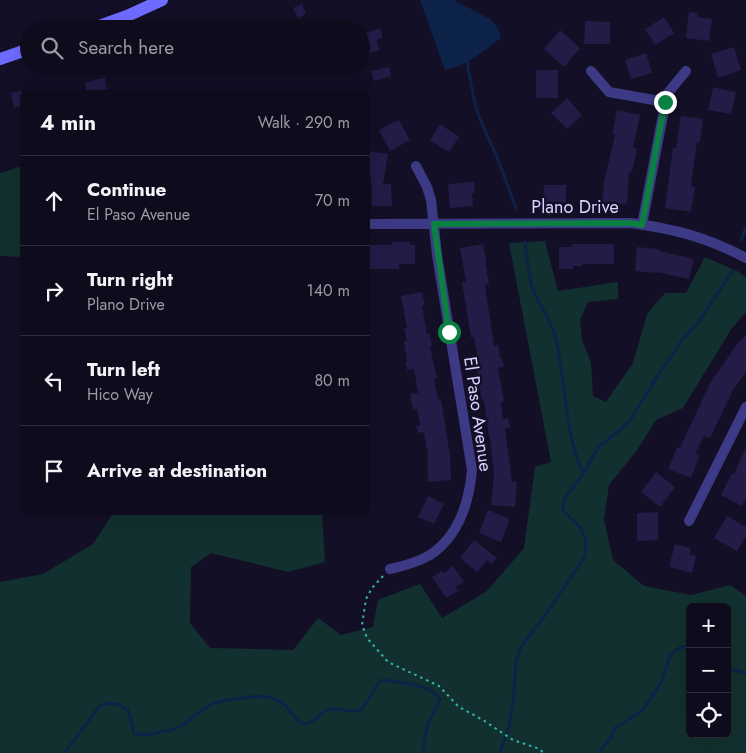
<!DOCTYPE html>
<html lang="en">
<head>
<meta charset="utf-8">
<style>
  body { margin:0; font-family:Jost,sans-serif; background:#171425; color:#f1f3f6 }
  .controls { position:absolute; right:15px; bottom:15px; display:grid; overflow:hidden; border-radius:8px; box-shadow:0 5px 20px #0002 }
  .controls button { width:45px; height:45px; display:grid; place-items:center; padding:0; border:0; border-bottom:1px solid #2e2b3b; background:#0e0b1c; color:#f1f3f6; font:25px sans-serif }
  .stop { position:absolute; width:15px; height:15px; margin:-11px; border:4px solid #0b8043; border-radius:50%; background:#fff }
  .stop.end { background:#0b8043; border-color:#fff; box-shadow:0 1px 5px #0008 }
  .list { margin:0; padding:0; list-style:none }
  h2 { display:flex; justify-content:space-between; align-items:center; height:65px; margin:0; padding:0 20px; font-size:21px }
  h2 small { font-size:16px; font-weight:400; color:#9b9ba3 }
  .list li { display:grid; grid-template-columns:32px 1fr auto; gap:15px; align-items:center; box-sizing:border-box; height:90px; padding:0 20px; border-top:1px solid #2e2b3b }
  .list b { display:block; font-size:19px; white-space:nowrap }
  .list p { margin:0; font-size:16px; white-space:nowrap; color:#9b9ba3 }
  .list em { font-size:16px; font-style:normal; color:#9b9ba3 }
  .icon { flex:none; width:28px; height:28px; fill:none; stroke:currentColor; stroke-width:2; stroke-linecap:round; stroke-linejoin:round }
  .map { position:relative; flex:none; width:746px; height:753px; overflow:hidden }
  .search { position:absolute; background:#0e0b1c; box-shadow:0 5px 20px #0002; left:20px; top:20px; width:350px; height:55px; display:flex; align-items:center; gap:12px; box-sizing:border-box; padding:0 18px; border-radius:28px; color:#9b9ba3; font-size:19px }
  .panel { position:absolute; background:#0e0b1c; box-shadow:0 5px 20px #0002; left:20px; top:90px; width:350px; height:425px; border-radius:8px }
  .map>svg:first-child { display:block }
  .green { fill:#12302f; fill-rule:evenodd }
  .water { fill:#0c2248 }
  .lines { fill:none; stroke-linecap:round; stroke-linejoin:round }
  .stream { stroke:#0c2248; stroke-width:3 }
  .building { fill:#241b47 }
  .path { stroke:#2fb8b0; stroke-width:2; stroke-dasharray:2.5 4; stroke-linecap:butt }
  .minor { stroke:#3d3a85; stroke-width:10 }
  .secondary { stroke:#6f6bff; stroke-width:12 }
  .route { stroke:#0b8043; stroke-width:6 }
  .labels { text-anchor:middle; stroke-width:5; stroke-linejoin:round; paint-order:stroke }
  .street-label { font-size:18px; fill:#d9d4ff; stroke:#130f26 }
</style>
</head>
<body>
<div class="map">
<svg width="746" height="753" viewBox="0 0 746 753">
  <rect width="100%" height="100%" fill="#130f26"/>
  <path class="green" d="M22 166V257L0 256V173Z
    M545 241 558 291 618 282V299L588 302 580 320 582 340 591 362 593 396 606 402 633 363 647 314 665 293H686L705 257 739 272 746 278V312L732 328 683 408 656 420 637 450 609 485 604 519 613 560 644 586 691 595 730 585 746 596V753H0V582L43 574 93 544 113 513H322L325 562 288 572 211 553 191 567 190 623 210 648 293 650 318 618 341 635 373 627 378 600 420 584 442 618 487 591 524 548 535 467 551 462 509 243ZM690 607H727V734H690Z"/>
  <path class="water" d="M420 0H454L490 19 498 28 501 38C484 50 466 67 445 70Z"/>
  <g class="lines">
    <path class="stream" d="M468 58V68L475 104 480 119 497 157 516 208
      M741 240 746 227
      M525 242C527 256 528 273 532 287 539 305 551 320 556 339 566 383 564 432 583 473
      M727 668 746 673
      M65 753 98 708 106 703 120 705 128 710 134 733C142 736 149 735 157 733 166 731 174 730 182 725 192 720 200 710 210 705 219 700 233 700 243 698 261 695 280 695 291 712 294 715 297 722 301 723 312 727 319 713 327 710 338 706 350 714 361 710L380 681 384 680C398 682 433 685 440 699 431 717 422 733 424 753
      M500 753 509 727 513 702 516 662 521 647 546 614 585 556 586 540 580 527 571 519 563 510V506L565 498 583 474 597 449 629 422 657 377 683 339 697 324 733 270
      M599 753 611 737 615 728 643 710 661 683 670 656 680 647 690 648"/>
  </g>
  <path class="building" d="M302 4 306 14 298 18 293 8Z
    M689 12 698 13 697 17 712 19 709 41 686 38Z
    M664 17 674 33 655 45 645 29Z
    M585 21 610 22V44H584Z
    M380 28 383 38 376 40 380 50 361 56V35Z
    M560 30 580 48 564 67 544 49Z
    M734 47 741 70 718 78 711 54Z
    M646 53 652 73 631 79 625 60Z
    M389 67 391 76 374 81 371 71Z
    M536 70H558V98H536Z
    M105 77 107 89 87 92 85 83Z
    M713 87 736 92 731 114 708 110Z
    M22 91V106L14 108 11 93Z
    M567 98 582 115 567 129 551 113Z
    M617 110 640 115 633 148 637 149 632 172 629 171 627 204 602 202 604 182 615 135 612 134Z
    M681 116 703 119 700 143 697 142 691 186 695 187 691 212 665 208 673 148H676Z
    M399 120 410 140 390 151 379 130Z
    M440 124 459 137 449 152 430 140Z
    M368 151 388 154 383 184H391L392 206H372L371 175 368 174Z
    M474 182 475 193H472L473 206 450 208 448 184Z
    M544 185H566V203L543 202Z
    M392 242H410V245H415V264H399V269H368V245H392Z
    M483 244 487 261H485L489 284 485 285 494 346 498 345 500 358H502L504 367 498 368 504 401 501 402 503 419 508 418 510 427 505 428 512 482H517L515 507 491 505 494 473 490 438H489L484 400 482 401 476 365 479 364 474 337 471 338 462 282H466L460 248Z
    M572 244H614V264H582V266H573V269H559V247H572Z
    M637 247 659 249V251L694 259 689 279 657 272V273L635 271Z
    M422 292 425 305 422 306 427 334H430L432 346 430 347 437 378 434 379 438 400 441 399 443 411 450 456 451 480 428 482 427 460 428 457 424 432 418 433 416 426 420 425 417 409 413 410 410 394 418 393 414 369 407 370 405 362H407L404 342 407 341 404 328H407L401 296Z
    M746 335V372L733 390 710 438 704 436 695 454 700 455 691 478 668 469 677 447 680 448 710 383 738 343Z
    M746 447V498L742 506 721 495 732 473 734 474Z
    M656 472 675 487 660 507 641 492Z
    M428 496 444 504 434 524 418 517Z
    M488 510 510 519 501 542 479 533Z
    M658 512V540L637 541V513Z
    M727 516 746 527V536L737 551 714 538Z
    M474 540 497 558 492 564 487 560 477 572 460 558Z
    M675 544 691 548 689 554 696 556 692 573 669 567Z
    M453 566 464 582 455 587 458 591 446 598 432 577 442 571 444 573Z"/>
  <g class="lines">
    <path class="path" d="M383 576 372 588 366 599 362 625 367 638 388 662 439 686 459 707 483 720 513 740 540 749 543 753"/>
    <path class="minor" d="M591 71 609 92 665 102
      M368 224 631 223C675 229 706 237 746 258
      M642 225 667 94 686 71
      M689 521 746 407
      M390 569C404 566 418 562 430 555 459 536 469 503 472 470L437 255 431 200 427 187 416 166"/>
    <path class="secondary" d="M91 29 127 16 162 0
      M0 59 29 49"/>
  </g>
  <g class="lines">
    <path class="route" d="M449 332 434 224 631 223 642 225 665 102"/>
  </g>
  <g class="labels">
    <g class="street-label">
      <text x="575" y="213">Plano Drive</text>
      <text transform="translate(478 414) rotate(82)" y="6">El Paso Avenue</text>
    </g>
  </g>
</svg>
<div class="controls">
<button>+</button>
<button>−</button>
<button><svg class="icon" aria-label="locate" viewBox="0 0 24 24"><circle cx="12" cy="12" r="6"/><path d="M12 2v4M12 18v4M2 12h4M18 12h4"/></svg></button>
</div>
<div class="stop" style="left:449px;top:332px"></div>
<div class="stop end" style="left:665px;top:102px"></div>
<div class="search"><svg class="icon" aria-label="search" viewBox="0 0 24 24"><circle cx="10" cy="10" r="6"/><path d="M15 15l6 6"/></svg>Search here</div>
<section class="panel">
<h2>4 min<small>Walk · 290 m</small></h2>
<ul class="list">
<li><svg class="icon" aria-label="ahead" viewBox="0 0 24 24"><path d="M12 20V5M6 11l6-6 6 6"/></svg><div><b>Continue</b><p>El Paso Avenue</p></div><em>70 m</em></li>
<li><svg class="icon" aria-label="right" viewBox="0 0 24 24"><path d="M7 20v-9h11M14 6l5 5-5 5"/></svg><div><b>Turn right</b><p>Plano Drive</p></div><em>140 m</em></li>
<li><svg class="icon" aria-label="left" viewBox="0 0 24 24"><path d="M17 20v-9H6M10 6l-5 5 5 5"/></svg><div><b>Turn left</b><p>Hico Way</p></div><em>80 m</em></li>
<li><svg class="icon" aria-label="arrive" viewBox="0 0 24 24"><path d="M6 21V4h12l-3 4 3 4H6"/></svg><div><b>Arrive at destination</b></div></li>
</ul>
</section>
</div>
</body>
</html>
